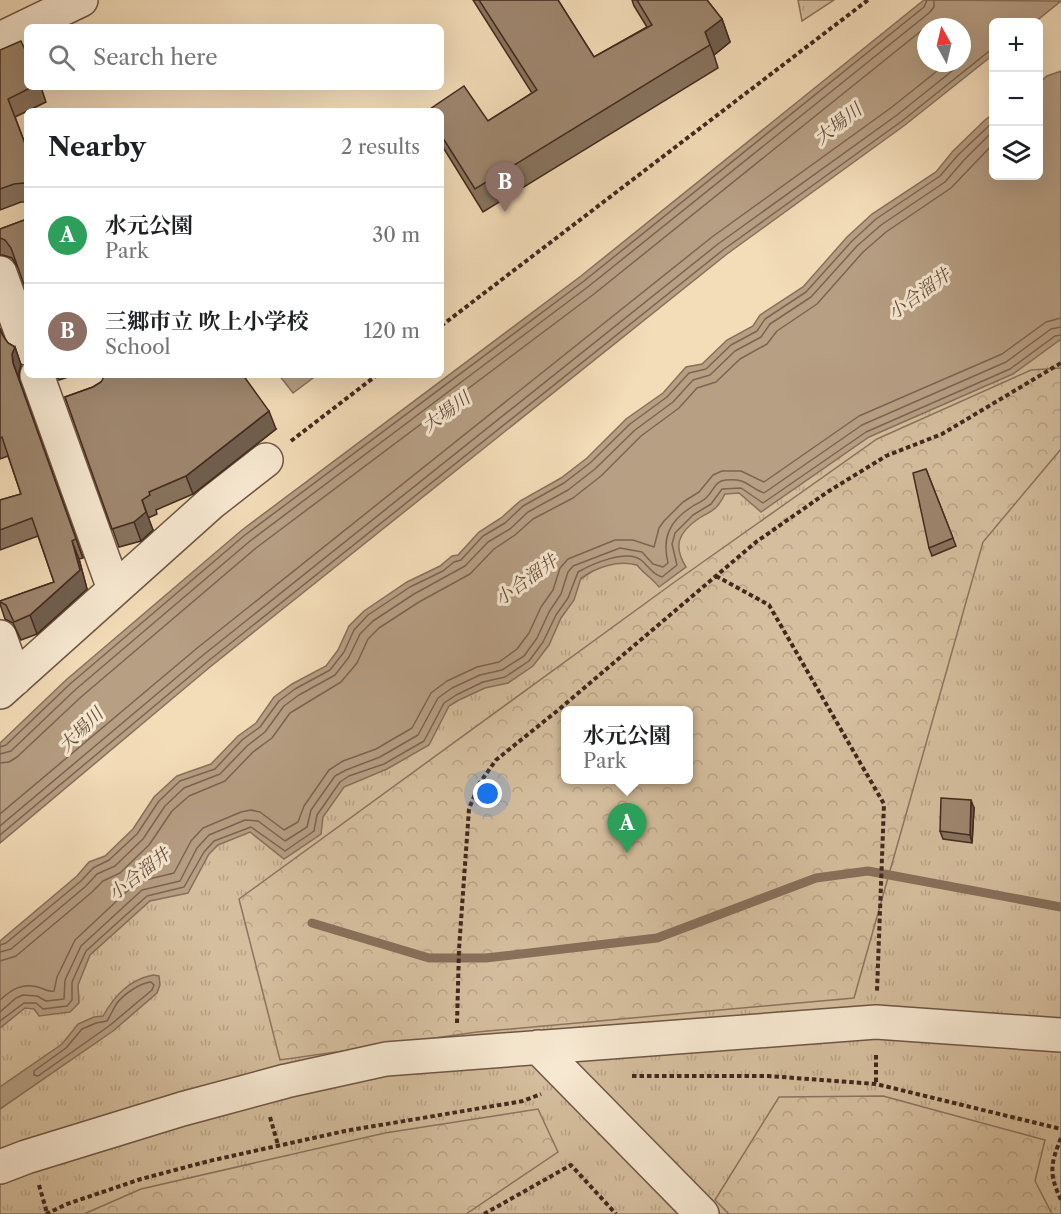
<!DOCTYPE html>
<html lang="en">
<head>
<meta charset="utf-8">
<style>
  body { margin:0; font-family:"Libre Caslon Text","Noto Serif JP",serif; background:#f6f6f6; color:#202124 }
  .controls { position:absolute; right:18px; top:18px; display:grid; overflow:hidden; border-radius:9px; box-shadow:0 6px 24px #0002 }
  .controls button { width:54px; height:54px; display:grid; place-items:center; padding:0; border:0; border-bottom:2px solid #e0e0e0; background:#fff; color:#202124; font:30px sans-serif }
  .compass { position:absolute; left:917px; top:18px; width:54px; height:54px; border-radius:50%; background:#fff; box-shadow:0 6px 24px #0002; rotate:352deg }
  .you { position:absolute; left:488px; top:794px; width:21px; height:21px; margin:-15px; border:4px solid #fff; border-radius:50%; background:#1a73e8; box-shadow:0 0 0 9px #1a73e833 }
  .badge { display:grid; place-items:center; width:39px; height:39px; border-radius:50%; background:#b45309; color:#fff; font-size:20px; font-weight:700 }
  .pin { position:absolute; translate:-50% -50px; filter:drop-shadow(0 2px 3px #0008) }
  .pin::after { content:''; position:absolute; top:32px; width:21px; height:18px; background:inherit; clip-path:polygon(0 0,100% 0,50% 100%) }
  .popup { position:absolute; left:561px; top:706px; width:132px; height:78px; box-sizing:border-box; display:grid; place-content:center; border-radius:9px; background:#fff; filter:drop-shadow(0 2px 4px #0005); font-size:20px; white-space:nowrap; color:#757577 }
  .popup b { font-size:22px; color:#202124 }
  .popup::after { content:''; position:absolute; left:50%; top:100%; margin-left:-12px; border:12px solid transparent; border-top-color:#fff }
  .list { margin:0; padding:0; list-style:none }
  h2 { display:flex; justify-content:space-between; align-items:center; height:78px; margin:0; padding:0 24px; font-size:26px }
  h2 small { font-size:20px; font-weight:400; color:#757577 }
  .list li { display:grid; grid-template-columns:39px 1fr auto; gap:18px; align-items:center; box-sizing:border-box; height:96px; padding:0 24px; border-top:2px solid #e0e0e0 }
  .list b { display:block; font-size:22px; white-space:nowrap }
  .list p { margin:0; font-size:20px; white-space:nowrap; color:#757577 }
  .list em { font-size:20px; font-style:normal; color:#757577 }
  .icon { flex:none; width:33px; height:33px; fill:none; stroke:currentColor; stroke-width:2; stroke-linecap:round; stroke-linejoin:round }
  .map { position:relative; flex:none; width:1061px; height:1214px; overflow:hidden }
  .search { position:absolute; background:#fff; box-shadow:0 6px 24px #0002; left:24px; top:24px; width:420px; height:66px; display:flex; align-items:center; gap:15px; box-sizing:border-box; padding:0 21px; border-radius:9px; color:#757577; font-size:22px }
  .panel { position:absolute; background:#fff; box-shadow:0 6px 24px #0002; left:24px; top:108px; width:420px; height:270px; border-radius:9px }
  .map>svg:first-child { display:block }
  .grass { fill:url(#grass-tufts); stroke:#8c745e; stroke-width:1.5; fill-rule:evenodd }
  .forest { fill:url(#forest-crowns); stroke:#8c745e; stroke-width:1.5; fill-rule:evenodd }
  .water { fill:#b79f84; stroke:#88705b; stroke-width:1.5; fill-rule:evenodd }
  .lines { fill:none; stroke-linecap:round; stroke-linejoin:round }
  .shore { stroke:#7c6451; stroke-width:1.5 }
  .stream { stroke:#88705b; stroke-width:9 }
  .minor-casing { stroke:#6e5644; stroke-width:36 }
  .path { stroke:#42291e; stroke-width:4; stroke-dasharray:4.5 3; stroke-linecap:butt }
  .minor { stroke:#f7e8d1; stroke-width:33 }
  .wall { fill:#88735f; stroke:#42291e; stroke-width:1.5 }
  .shaded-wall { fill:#6f5e4d; stroke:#42291e; stroke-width:1.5 }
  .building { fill:#9e866e; stroke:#42291e; stroke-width:1.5 }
  .labels { text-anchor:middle; stroke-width:6; stroke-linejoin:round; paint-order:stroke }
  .water-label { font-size:18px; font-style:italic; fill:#654c3d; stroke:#f7e8d1 }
</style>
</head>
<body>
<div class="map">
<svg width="1061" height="1214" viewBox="0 0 1061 1214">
  <defs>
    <pattern id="grass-tufts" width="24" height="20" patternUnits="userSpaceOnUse" patternTransform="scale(1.5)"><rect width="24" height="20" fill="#d5be9e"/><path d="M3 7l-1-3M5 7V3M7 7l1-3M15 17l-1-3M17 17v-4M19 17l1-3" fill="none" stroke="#b8a388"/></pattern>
    <pattern id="forest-crowns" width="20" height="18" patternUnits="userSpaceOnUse" patternTransform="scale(1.5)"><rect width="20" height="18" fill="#d5be9e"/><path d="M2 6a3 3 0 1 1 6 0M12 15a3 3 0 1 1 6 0" fill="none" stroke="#b8a388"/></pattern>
  </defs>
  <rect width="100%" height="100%" fill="#f3dcb8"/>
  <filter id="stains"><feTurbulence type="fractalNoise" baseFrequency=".00333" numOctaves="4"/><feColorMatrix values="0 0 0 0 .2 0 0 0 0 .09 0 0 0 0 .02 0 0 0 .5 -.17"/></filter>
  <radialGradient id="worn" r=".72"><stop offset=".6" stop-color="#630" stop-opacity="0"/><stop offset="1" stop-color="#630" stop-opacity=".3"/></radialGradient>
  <path class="grass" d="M798 0H834L802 21Z
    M1061 255V1214H0V995L387 710ZM566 710H688V780H566Z"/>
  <path class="forest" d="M1061 368V449L983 542 854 998 477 1032 280 1060 239 899 676 581 877 439 1031 370ZM566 710H688V780H566Z
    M883 1096 1045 1140 1035 1181 1052 1214H729L715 1200 779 1097Z
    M538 1109 558 1152 466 1214H84L141 1189 385 1133Z"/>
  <path class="water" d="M924 0 1061 1 1035 22H994L993 55 905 125 727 254 210 667 0 843V743L66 680 242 530 581 276ZM926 27H962V63H926Z
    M1061 71V339L1013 374 869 437 761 512 739 493 725 494C722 499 719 506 714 509 710 513 703 515 698 519 678 533 673 546 686 567L659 587C652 578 644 574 637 565 618 560 597 567 581 578L574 600 561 618 549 645 533 666 508 683 485 688 459 700 449 706 429 745 387 769 344 787 323 817 321 834 284 859 250 832 218 845 209 854 188 893 150 901 90 955 78 985 79 1003 70 1012 39 1016 34 1009 25 1008 0 1028V941L77 876 89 862 105 856 133 829 154 797 177 776 211 764 238 736 256 723 274 697 292 684 326 666 338 650 349 626 364 611 407 582 440 566 452 556 458 555 479 532 501 518 520 501 561 478 587 458 626 419 663 393 686 367 702 364 727 340 753 326 760 315 803 287 847 237 872 214 936 172 953 151 985 120 993 114 994 176H1038L1039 83 1047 76Z
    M279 375H317L293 393Z
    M153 975 159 976 160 985 157 993 113 1031 0 1109V1087L62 1044 78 1024 94 1017 103 1016C115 995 129 980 153 975Z"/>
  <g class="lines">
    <path class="shore" d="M0 747 6 745 70 684 245 535 584 281 924 7 927 0
      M0 754 11 751 75 690 250 541 589 286 929 13 934 7V0
      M0 763 9 762 17 757 81 697 256 548 594 294 926 27
      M0 814 196 649 712 237 892 107 947 63
      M0 826 202 656 718 244 897 115 962 63
      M0 835 207 662 723 250 902 121 988 52 994 51
      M0 945 6 943 81 881 93 868 109 860 137 834 159 801 180 781 215 769 242 740 260 727 279 701 295 689 330 670 344 652 354 630 368 615 410 587 443 571 454 562 461 560 483 536 505 523 523 506 564 483 590 463 630 424 667 397 689 373 706 369 731 345 757 331 765 319 806 292 852 241 876 219 940 176 958 155 994 121
      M0 952 11 949 86 886 97 874 115 866 143 839 165 806 184 788 220 774 247 746 265 732 284 706 299 695 335 675 349 657 360 634 373 621 414 594 465 566 488 542 510 529 528 512 568 490 595 469 635 430 673 402 693 380 710 375 735 351 761 337 770 324 811 297 857 246 881 225 945 182 964 160 994 130
      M0 961 16 956 91 893 103 881 120 873 149 845 172 811 189 796 225 781 253 752 272 738 290 713 341 682 357 663 368 639 379 628 419 602 470 574 494 549 515 535 533 519 573 498 601 476 641 436 679 408 697 388 716 382 740 359 767 344 777 331 817 304 863 252 886 232 951 188 994 143
      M151 982 154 985 152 990 109 1026 38 1076 34 1075V1071L66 1048 82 1029 96 1023 107 1021C111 1015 113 1009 117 1003 124 994 140 983 151 982Z
      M0 1000C12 989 23 982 41 988 47 990 48 992 54 991L57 977 75 940 137 882 174 873 191 841 203 828 241 812 251 810 260 812 284 830 298 822 304 806 329 770 343 761 376 749 412 728 431 693 447 681 477 667 499 662 517 649 529 633 541 607 553 590 560 568 568 559 615 540H633L654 547 659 528 664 521 683 502 699 492 713 475 722 471H741L764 482 859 416 1002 354 1046 322 1061 318
      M0 1012 16 998 23 995 37 996 46 1001 64 999 65 980 81 946 142 890 180 881 197 848 209 835 245 820 258 821 285 841 307 827 311 810 335 776 346 770 380 757 418 735 438 698 452 688 480 675 502 670 524 656 537 638 549 612 561 594 568 572 573 566 620 548 642 552 653 564 663 567 668 563C662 538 669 522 690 508 695 504 702 502 706 498 714 491 714 481 726 480 748 478 747 487 764 493L862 425 1006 362 1051 329 1061 327
      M0 1021 24 1003H36L43 1009 67 1006 72 1000V982L86 951 147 896 184 887 204 852 214 841 251 827 285 851 314 831 317 815 340 782 349 776 384 764 424 741 444 703 456 695 483 682 505 677 529 661 543 642 556 615 568 598 578 572C592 564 626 549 641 560 649 566 651 574 662 577L677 565 672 544 675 533 693 515 711 504 722 489 741 488 763 503 866 432 1010 369 1055 336 1061 335"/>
    <path class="stream" d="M312 923 429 958H486L657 938 816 878 868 871 1061 907"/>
    <g class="minor-casing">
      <path id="minor" d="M0 39 81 0
        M0 273 27 348
        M37 375 114 589
        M0 637 15 679
        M0 692 211 503 266 460
        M538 1047 702 1214
        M0 1167 26 1157 182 1109 286 1081 386 1059 876 1022 1061 1035"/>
    </g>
    <path class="path" d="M441 326 868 0
      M291 441 377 375
      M716 576 769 605 884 804 877 991
      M457 1023 459 949 469 809 479 784 496 760 557 711 756 542 829 491 886 456 942 434 1061 363
      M876 1055V1084
      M632 1076H768L876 1084 1061 1129
      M270 1117 278 1145
      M1061 1138C1050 1165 1049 1174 1061 1200
      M39 1185 47 1213
      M46 1214 67 1204 141 1179 209 1161 345 1131 523 1101 541 1094
      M484 1214 571 1165 616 1214"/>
    <use href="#minor" class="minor"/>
  </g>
  <path class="wall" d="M473 0H558L594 57 647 27 634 6 632 0H707L722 19 730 42 714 55 718 68 483 212 441 144V111L488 121 532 93Z
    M0 50 27 87H41L46 102 15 117 27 149V202H21L0 210Z
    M27 219 17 266 12 258 3 255H0V229Z
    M0 328 3 336 8 343 15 347 21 365 19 372V381L83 558 79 559 87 589 37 634 21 640 13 623 5 619 0 604V601L54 582 38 536 0 550V500L21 494 8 456 0 459Z
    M56 375H74L59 380Z
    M101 382 276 429 193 494 156 510 157 514 148 518 153 530 141 541 119 547 65 397 93 387Z
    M926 469 956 546 932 556 929 548Z
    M974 808 972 843 943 839 940 831Z"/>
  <path class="shaded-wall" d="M722 19 730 42 714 55 705 32Z
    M15 347 21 365 19 372V381L83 558 13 363 12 354Z
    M269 411 276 429 193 494 186 476Z
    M142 500 153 530 141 541 134 522Z
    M72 541 79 559 87 589 37 634 30 615 80 570Z
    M971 800 974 808 972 843 970 835Z"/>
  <path class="building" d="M479 0H558L594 57 652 25 637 0H707L722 19 705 32 710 45 475 189 441 135V111H427L464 86 488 121 537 90Z
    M21 41 27 54V87H32L8 99 27 149V185L24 183 14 184 0 189V50Z
    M27 219V293L11 248 5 240 0 238V229Z
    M0 329 3 336 8 343 15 347 12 354 13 363 76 539 72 541 80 570 30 615 14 622 6 605 0 602V601L54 582 32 518 0 530V500L21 494 2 437 0 438Z
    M105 375H243L269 411 186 476 149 492 150 495 142 500 146 512 134 522 112 529 65 397 93 387 101 382Z
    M926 469 953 538 929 548 913 473Z
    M941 798 971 800 970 835 940 831Z"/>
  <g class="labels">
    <g class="water-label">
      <text transform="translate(838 124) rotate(-38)" y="6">大場川</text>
      <text transform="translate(919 294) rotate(-36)" y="6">小合溜井</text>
      <text transform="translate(446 412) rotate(-36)" y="6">大場川</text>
      <text transform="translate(526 580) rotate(-36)" y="6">小合溜井</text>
      <text transform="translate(81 730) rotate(-45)" y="6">大場川</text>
      <text transform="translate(139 874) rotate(-38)" y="6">小合溜井</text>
    </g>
  </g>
  <rect width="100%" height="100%" filter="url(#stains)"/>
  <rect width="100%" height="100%" fill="url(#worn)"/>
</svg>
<div class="controls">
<button>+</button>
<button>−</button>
<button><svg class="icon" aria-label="layers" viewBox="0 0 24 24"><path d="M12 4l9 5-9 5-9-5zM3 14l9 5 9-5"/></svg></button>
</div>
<svg class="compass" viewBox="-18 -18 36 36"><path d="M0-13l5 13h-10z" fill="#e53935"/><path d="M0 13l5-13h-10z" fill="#757577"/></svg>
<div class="you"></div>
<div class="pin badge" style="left:627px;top:853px;background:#2e9e5b">A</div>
<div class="popup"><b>水元公園</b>Park</div>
<div class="pin badge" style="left:505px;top:212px;background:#8d6e63">B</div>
<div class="search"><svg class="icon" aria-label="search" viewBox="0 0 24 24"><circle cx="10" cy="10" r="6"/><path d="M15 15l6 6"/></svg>Search here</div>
<section class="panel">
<h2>Nearby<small>2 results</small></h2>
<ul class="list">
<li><span class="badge" style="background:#2e9e5b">A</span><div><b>水元公園</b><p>Park</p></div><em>30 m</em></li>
<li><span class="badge" style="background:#8d6e63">B</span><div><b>三郷市立 吹上小学校</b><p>School</p></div><em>120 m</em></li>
</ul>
</section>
</div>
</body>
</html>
